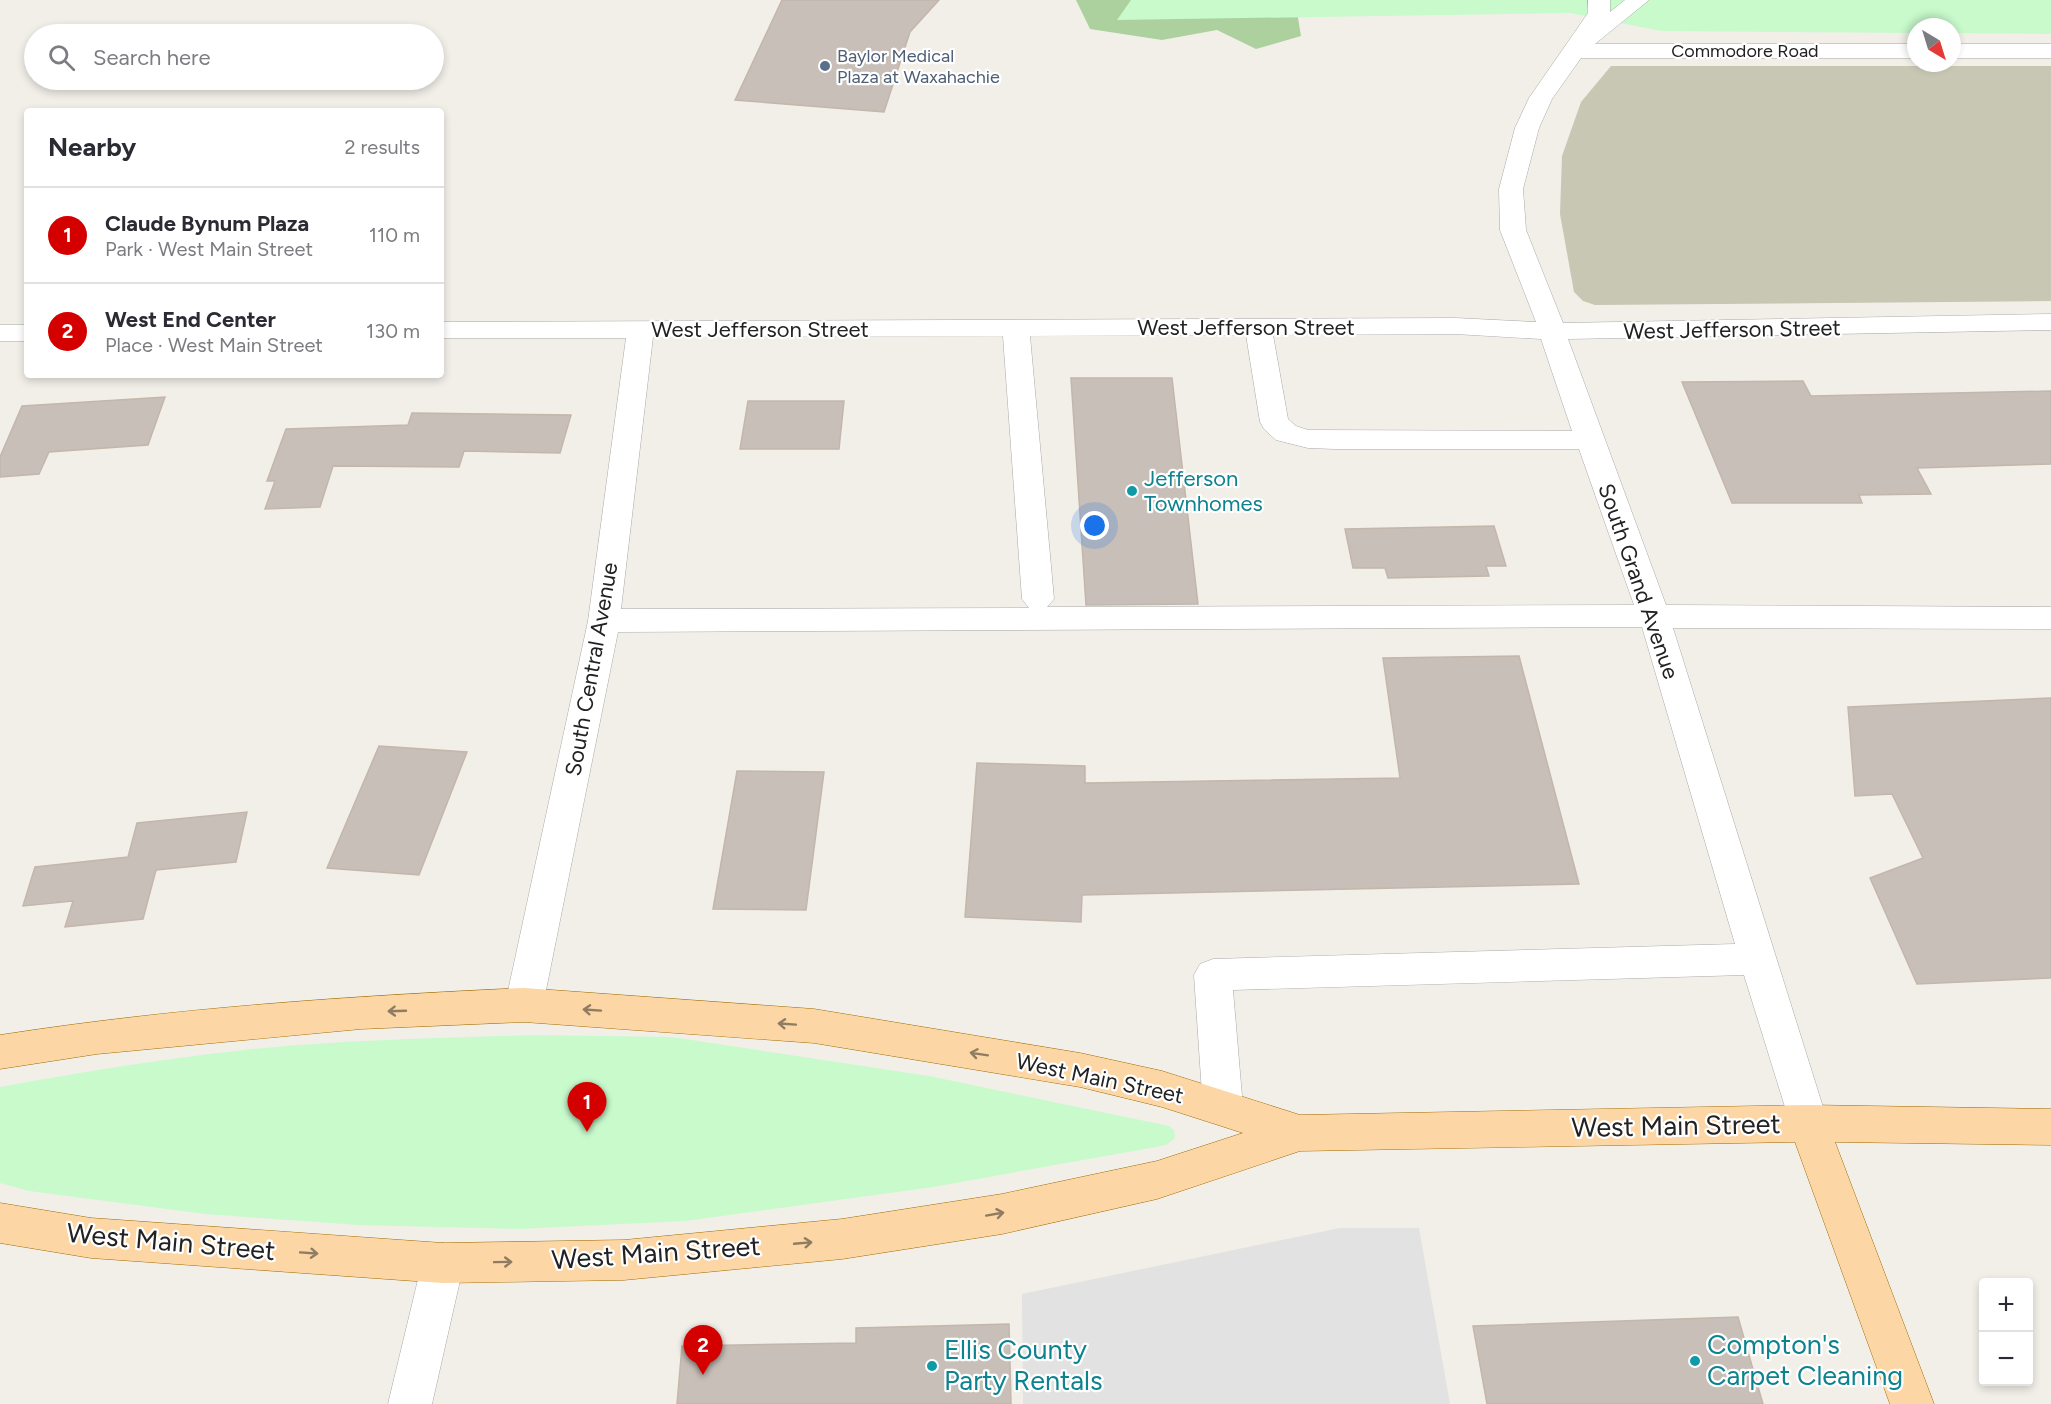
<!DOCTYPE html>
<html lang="en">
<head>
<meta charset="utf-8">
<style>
  body { margin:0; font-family:Figtree,sans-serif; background:#f7f7f7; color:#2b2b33 }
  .controls { position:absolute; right:18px; bottom:18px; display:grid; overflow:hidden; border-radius:6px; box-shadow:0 3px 9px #0003 }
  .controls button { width:54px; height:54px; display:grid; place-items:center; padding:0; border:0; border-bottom:2px solid #e1e1e2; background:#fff; color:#2b2b33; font:30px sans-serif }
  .compass { position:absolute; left:1907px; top:18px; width:54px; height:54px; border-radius:50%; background:#fff; box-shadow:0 3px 9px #0003; rotate:142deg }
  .you { position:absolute; left:1095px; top:526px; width:21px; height:21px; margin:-15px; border:4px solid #fff; border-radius:50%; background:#1a73e8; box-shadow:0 0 0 9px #1a73e833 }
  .badge { display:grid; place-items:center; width:39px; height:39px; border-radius:50%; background:#d40000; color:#fff; font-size:20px; font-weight:700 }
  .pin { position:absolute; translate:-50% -50px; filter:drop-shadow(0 2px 3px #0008) }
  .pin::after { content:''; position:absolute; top:32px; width:21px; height:18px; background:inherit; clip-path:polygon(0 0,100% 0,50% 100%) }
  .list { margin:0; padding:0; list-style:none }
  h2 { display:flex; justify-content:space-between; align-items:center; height:78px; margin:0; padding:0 24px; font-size:26px }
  h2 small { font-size:20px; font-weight:400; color:#7c7c81 }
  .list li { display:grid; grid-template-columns:39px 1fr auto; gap:18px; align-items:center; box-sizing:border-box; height:96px; padding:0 24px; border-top:2px solid #e1e1e2 }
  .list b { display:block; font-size:22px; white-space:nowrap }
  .list p { margin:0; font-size:20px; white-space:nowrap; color:#7c7c81 }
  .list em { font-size:20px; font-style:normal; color:#7c7c81 }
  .icon { flex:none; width:33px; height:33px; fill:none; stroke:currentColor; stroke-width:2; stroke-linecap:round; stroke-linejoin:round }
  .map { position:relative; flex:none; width:2051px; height:1404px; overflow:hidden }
  .search { position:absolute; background:#fff; box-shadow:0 3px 9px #0003; left:24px; top:24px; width:420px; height:66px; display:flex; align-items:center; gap:15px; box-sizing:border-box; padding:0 21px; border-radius:33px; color:#7c7c81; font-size:22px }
  .panel { position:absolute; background:#fff; box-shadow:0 3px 9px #0003; left:24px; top:108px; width:420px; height:270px; border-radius:6px }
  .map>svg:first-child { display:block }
  .construction { fill:#c7c7b4 }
  .forest { fill:#add19e }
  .park { fill:#c8facc }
  .parking { fill:#e2e2e2 }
  .building { fill:#c7bfb8; stroke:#c4b6ab; stroke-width:1.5 }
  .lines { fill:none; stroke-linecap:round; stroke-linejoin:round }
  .minor-casing { stroke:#a9a9a9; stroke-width:1 }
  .major-casing { stroke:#a06b00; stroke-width:1 }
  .minor { fill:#fff; fill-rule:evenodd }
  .major { fill:#fcd6a4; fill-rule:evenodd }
  .oneway { stroke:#8f7c63 }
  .service-dot { fill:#5c6f8a; stroke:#fff; stroke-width:2 }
  .culture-dot { fill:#0f9aa8; stroke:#fff; stroke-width:2 }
  .labels { text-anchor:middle; stroke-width:4.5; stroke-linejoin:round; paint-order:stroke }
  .far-street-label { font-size:18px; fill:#222; stroke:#fff }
  .far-service-label { font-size:18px; fill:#4e5e75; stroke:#fff; text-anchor:start }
  .street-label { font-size:22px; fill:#222; stroke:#fff }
  .culture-label { font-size:22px; fill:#0d838f; stroke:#fff; text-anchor:start }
  .near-street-label { font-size:27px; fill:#222; stroke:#fff }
  .near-culture-label { font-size:27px; fill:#0d838f; stroke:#fff; text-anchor:start }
</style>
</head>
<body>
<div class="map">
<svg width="2051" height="1404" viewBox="0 0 2051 1404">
  <rect width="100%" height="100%" fill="#f2efe9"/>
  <path class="construction" d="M1611 66H2051V301L1595 305 1583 301 1574 292 1560 214 1562 156 1581 102Z"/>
  <path class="forest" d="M1076 0H1295L1301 36 1256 49 1217 30 1162 40 1090 29Z"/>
  <path class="park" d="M1131 0H2051V34L1952 33V27H1916V33L1661 31 1570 13 1117 20Z
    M537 1035 672 1037 929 1076 1169 1126 1174 1130 1175 1138 1166 1145 1156 1147 933 1187 685 1221 518 1229 358 1225 205 1214 29 1191 0 1183V1087C81 1072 162 1059 244 1050 341 1040 439 1038 537 1035Z"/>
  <path class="parking" d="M1340 1228H1419L1450 1404H1023L1022 1294Z"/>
  <path class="building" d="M782 0H939L910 32 884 112 735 100Z
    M1071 378H1172L1198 604 1086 605Z
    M1803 381 1811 396 2051 391V464L1917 468 1931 494 1859 495 1862 503H1732L1682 382Z
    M165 397 148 445 49 452 39 474 0 477V457L22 406Z
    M748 401H844L839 449H740Z
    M412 413 571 415 560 453 464 451 459 467 333 466 320 507 265 509 275 481H267L286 429 408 425Z
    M1494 526 1506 566H1486L1489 576 1388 578 1385 568H1353L1345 529Z
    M1519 656 1579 884 1082 895 1081 922 965 917 977 763 1085 766V783L1400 778 1383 658Z
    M2051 698V978L1917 984 1870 878 1923 858 1892 794 1855 796 1848 707Z
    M379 746 467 752 419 875 327 868Z
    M737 771 824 772 806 910 713 909Z
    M247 812 236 862 156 870 143 919 65 927 73 901 23 906 35 867 128 857 137 823Z
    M1738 1317 1763 1404H1487L1473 1326Z
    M1009 1324 1011 1404H677L682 1346 856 1343V1328Z"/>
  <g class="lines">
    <g class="minor-casing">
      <path id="minor" d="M1588 0H1610V12L1625 0H1649L1595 44H1916V58H1581L1552 99 1539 128 1523 189 1526 230 1563 323 2051 314V330L1568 339 1666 605 2051 607V629L1673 628 1828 1123 1822 1136 1808 1141 1794 1136 1744 975 1233 990 1243 1108 1237 1121 1223 1126 1209 1121 1203 1108 1194 975 1200 964 1213 959 1735 944 1642 627 618 632 543 1005 537 1017 524 1022 511 1017 505 1005 588 621 626 338H441V322L1455 318 1536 322 1500 230 1499 189 1515 128 1529 98 1588 13ZM1455 334 1541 339 1572 431 1308 430 1296 426 1288 419 1273 335ZM1246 335 1260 422 1264 429 1276 440 1308 448 1335 449H1579L1634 605 1047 607 1054 599 1030 336ZM1003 336 1022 599 1029 608 621 609 653 337Z
        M1952 44H2051V58H1952Z
        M0 325H27V341H0Z
        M443 1243 458 1249 464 1263 432 1404H388L422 1263 428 1249Z"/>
    </g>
    <g class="major-casing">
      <path id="major" d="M524 988 814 1009 1080 1053 1162 1071 1300 1115 1808 1105 2051 1109V1145L1835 1142 1934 1404H1890L1795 1142 1300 1151 1157 1199 1002 1234 842 1259 624 1280 443 1283 91 1258 0 1243V1203L91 1218 443 1243 624 1240 842 1219 1002 1194 1157 1161 1243 1133 1162 1107 1080 1087 814 1043 524 1022 361 1029 97 1054 0 1069V1035C174 1008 349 996 524 988Z"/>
    </g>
    <use href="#minor" class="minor"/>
    <use href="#major" class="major"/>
  </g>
  <defs><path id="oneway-shaft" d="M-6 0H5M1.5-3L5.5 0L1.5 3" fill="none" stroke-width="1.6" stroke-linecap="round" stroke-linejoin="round" transform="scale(1.5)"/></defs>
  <g class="oneway">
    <use href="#oneway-shaft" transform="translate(592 1010) rotate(-176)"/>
    <use href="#oneway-shaft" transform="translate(397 1011) rotate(178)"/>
    <use href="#oneway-shaft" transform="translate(787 1024) rotate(-176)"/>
    <use href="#oneway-shaft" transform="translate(979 1054) rotate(-171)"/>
    <use href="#oneway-shaft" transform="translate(995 1214) rotate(-10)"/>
    <use href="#oneway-shaft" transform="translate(803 1243) rotate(-5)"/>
    <use href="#oneway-shaft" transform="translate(309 1253) rotate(4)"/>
    <use href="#oneway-shaft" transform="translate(503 1262) rotate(-1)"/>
  </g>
  <circle class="service-dot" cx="825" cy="66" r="6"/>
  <g class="culture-dot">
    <circle cx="1132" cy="491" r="6"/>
    <circle cx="1695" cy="1361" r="6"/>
    <circle cx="932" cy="1366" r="6"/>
  </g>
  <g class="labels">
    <g class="far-street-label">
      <text x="1745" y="57">Commodore Road</text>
    </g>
    <g class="far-service-label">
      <text x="837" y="62">Baylor Medical<tspan x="837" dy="21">Plaza at Waxahachie</tspan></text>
    </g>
    <g class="street-label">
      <text x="1246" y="335">West Jefferson Street</text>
      <text x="760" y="337">West Jefferson Street</text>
      <text transform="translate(1732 329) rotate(-1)" y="8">West Jefferson Street</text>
      <text transform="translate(1639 581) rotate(71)" y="8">South Grand Avenue</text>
      <text transform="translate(591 669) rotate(-80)" y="8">South Central Avenue</text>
      <text transform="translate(1100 1078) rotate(12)" y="8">West Main Street</text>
    </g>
    <g class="culture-label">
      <text x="1144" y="486">Jefferson<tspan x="1144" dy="25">Townhomes</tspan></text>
    </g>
    <g class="near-street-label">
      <text transform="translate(1676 1126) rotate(-1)" y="9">West Main Street</text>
      <text transform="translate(171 1242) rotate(5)" y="9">West Main Street</text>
      <text transform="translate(656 1253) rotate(-4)" y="9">West Main Street</text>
    </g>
    <g class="near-culture-label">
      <text x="1707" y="1354">Compton's<tspan x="1707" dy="31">Carpet Cleaning</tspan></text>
      <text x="944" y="1359">Ellis County<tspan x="944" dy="31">Party Rentals</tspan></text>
    </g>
  </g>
</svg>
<div class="controls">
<button>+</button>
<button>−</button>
</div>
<svg class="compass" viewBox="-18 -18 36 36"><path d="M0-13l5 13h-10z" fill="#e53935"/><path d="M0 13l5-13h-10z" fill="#7c7c81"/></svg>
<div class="you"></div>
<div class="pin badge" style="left:587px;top:1132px">1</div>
<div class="pin badge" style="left:703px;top:1375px">2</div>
<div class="search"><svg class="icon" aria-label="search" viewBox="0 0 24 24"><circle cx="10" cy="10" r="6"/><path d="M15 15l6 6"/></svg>Search here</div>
<section class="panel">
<h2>Nearby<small>2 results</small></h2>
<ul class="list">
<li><span class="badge">1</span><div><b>Claude Bynum Plaza</b><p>Park · West Main Street</p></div><em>110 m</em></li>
<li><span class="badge">2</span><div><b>West End Center</b><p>Place · West Main Street</p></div><em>130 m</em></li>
</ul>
</section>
</div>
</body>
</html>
